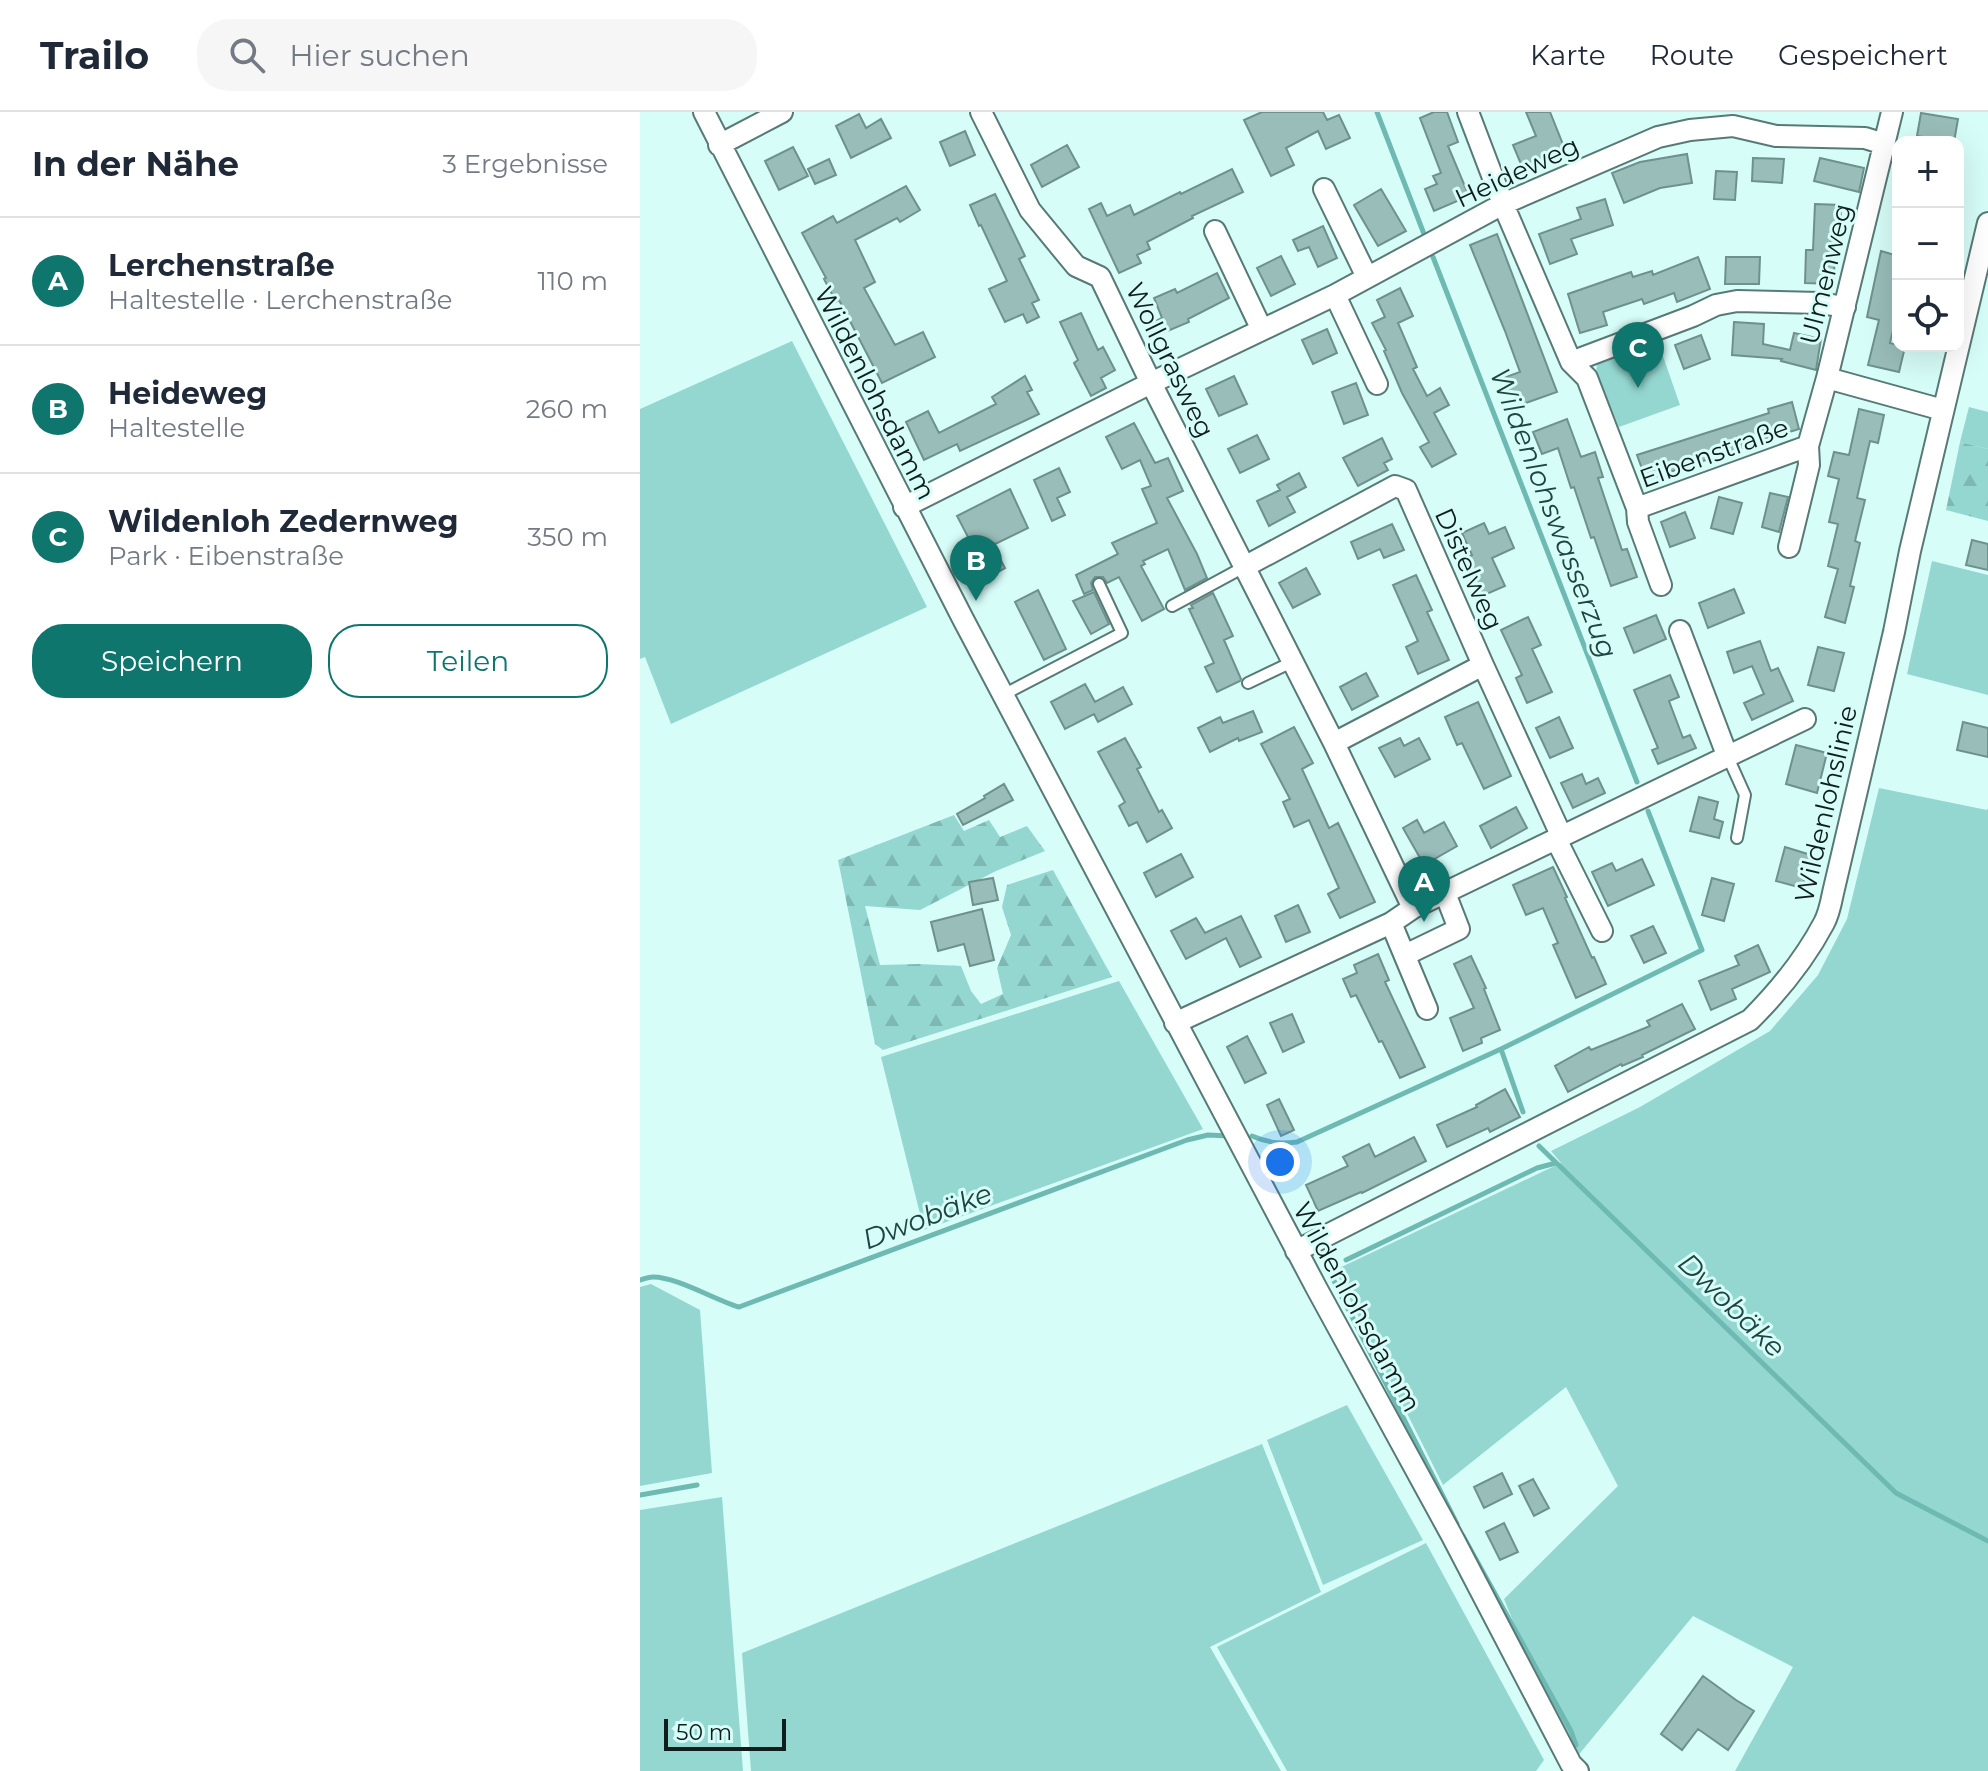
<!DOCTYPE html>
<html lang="de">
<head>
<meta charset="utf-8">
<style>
  body { margin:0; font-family:Montserrat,sans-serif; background:#f6f6f7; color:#1f2937 }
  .controls { position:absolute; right:24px; top:24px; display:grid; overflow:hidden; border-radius:16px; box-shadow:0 8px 32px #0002 }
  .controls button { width:72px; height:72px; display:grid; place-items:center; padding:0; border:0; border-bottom:2px solid #e0e1e3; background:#fff; color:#1f2937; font:40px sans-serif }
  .scale { position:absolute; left:24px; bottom:20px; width:122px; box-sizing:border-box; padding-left:8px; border:4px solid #0f1d1c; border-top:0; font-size:22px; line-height:28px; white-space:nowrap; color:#0f1d1c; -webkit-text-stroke:6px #d7fdf9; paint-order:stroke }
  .you { position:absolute; left:640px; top:1050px; width:28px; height:28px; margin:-20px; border:6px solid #fff; border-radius:50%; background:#1a73e8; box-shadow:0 0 0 12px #1a73e833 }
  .badge { display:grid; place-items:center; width:52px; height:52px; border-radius:50%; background:#0f766e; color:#fff; font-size:26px; font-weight:700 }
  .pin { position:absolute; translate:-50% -66px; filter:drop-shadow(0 2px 4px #0008) }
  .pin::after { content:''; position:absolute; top:42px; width:28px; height:24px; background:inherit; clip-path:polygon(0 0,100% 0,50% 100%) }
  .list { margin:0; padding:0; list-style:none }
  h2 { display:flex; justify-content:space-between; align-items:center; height:104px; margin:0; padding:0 32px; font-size:34px }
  h2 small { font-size:26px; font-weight:400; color:#747a83 }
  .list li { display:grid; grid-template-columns:52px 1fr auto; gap:24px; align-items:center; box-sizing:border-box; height:128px; padding:0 32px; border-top:2px solid #e0e1e3 }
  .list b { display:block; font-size:30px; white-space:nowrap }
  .list p { margin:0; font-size:26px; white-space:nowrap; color:#747a83 }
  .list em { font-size:26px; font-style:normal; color:#747a83 }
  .actions { display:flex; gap:16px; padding:24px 32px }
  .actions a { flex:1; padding:18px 0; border:2px solid #0f766e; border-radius:32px; text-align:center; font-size:28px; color:#0f766e }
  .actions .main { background:#0f766e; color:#fff }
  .icon { flex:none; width:44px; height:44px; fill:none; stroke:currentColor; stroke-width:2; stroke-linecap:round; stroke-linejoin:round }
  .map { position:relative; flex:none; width:1348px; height:1659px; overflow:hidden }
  header { display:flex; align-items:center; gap:48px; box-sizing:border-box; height:112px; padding:0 40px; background:#fff; border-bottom:2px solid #e0e1e3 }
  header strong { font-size:38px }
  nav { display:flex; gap:44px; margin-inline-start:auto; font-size:28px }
  .search { width:560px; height:72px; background:#f6f6f7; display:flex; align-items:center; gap:20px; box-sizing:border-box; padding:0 28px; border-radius:32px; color:#747a83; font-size:30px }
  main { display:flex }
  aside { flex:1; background:#fff }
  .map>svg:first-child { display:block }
  .green { fill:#94d7d1 }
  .forest { fill:url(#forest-firs) }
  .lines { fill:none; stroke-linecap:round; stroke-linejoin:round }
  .stream { stroke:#6ebab3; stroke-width:5 }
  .building { fill:#99bdb9; stroke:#6f918e; stroke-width:2 }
  .service-casing { stroke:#587a77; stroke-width:14 }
  .minor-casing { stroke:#587a77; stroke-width:24 }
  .service { stroke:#fff; stroke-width:10 }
  .minor { stroke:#fff; stroke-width:20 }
  .labels { text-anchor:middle; stroke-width:6; stroke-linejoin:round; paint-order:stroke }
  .street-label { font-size:26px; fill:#0f1d1c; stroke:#d7fdf9 }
  .water-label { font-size:28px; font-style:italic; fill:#1f4441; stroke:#d7fdf9 }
</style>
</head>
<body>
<header>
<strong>Trailo</strong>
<div class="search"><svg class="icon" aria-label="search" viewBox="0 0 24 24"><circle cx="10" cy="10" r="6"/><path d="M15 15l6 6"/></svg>Hier suchen</div>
<nav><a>Karte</a><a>Route</a><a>Gespeichert</a></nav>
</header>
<main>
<aside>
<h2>In der Nähe<small>3 Ergebnisse</small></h2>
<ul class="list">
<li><span class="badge">A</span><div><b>Lerchenstraße</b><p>Haltestelle · Lerchenstraße</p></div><em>110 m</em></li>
<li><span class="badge">B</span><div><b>Heideweg</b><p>Haltestelle</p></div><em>260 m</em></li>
<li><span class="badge">C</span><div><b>Wildenloh Zedernweg</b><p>Park · Eibenstraße</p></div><em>350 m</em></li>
</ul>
<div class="actions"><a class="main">Speichern</a><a>Teilen</a></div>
</aside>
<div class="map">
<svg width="1348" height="1659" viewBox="0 0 1348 1659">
  <defs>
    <pattern id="forest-firs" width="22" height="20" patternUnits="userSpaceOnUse" patternTransform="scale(2)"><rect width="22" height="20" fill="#94d7d1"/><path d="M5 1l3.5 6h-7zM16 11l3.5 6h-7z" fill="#7eb8b3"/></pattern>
  </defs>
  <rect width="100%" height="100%" fill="#d7fdf9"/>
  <path class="green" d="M1017 227 1040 293 979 315 956 259 958 249Z
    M152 229 287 495 31 612 5 545 0 547V297Z
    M1329 295 1348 300V337L1320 330Z
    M1292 449 1348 463V583L1267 562Z
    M1239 676 1347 698 1348 696V1659H1095L1153 1555 1053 1504 931 1652 864 1487 978 1374 926 1275 803 1373 695 1158 921 1051 911 1039 1000 995 1130 919 1178 863 1207 807Z
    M479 869 563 1017 284 1118 241 945Z
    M11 1172 60 1198 72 1361 0 1374V1175Z
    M707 1293 783 1428 683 1473 627 1328Z
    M622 1332 681 1480 570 1535 641 1659H111L102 1541Z
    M82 1385 103 1659H0V1398Z
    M786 1431 904 1648 896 1659H647L577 1535Z"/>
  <path class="forest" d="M1320 330 1348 337V409L1306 398Z
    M314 703 324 719 349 708 360 725 387 714 405 739 356 759 280 798 225 794 240 853 279 852 321 854 331 879 341 892 363 882 357 856 371 823 362 795 367 773 413 758 472 865 243 938 235 932 198 748Z"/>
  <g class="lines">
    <path class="stream" d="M737 0 784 122
      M793 145 997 670
      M861 937 1062 838 1008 699
      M612 1024C628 1031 640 1032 657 1030L861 937 883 1000
      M899 1034 1256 1381 1348 1429
      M706 1148 897 1056 916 1051
      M692 1165 817 1412
      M0 1168C4 1167 8 1165 13 1165 37 1165 75 1188 99 1195L547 1028 568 1023 589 1024
      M0 1383 57 1373
      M823 1424 931 1619 936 1633"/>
  </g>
  <path class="building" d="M622 0H683L687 8 699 3 710 26 686 37 678 19 646 36 654 53 631 64 604 8Z
    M794 0H807L818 30 808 34 829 84 794 99 785 77 797 72 793 64 801 61 780 6Z
    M886 0H910L926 40 883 57 873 33 896 24Z
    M1281 1 1318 7 1314 30 1277 24Z
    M219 2 226 16 241 7 251 26 211 46 196 14Z
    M325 19 335 43 310 54 300 30Z
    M427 33 439 55 402 75 391 53Z
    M153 35 168 64 139 78 125 49Z
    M1047 42 1052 71 1020 76 984 91 972 61 1000 50Z
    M1113 46 1144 47 1142 71 1112 69Z
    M1180 46 1224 56 1219 80 1174 69Z
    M189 47 196 63 175 72 168 57Z
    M592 57 603 80 552 104 553 106 507 130 510 137 497 143 501 151 479 161 449 97 461 91 467 104 490 93 494 103 540 80 541 82Z
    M1076 59 1097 60 1095 88 1074 87Z
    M266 74 280 98 260 110 257 106 215 128 235 170 224 176 255 233 283 220 295 245 242 271 199 188 196 190 184 167 186 166 162 121 193 104 197 111Z
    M741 77 766 119 738 134 714 93Z
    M355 82 385 144 379 147 399 188 392 191 399 205 387 211 383 202 365 210 349 177 367 169 341 113 339 114 330 93Z
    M965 87 973 113 931 127 937 142 910 152 899 122 941 107 937 96Z
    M1175 92 1201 93 1200 121 1195 120 1194 172 1165 171 1166 138H1173Z
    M683 114 697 146 678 155 669 135 658 139 653 128Z
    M857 122 917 280 880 293 874 279 868 281 863 266 880 260 865 219 830 133Z
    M1241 139 1258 144V197L1250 231 1265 235 1259 260 1228 253 1239 208 1227 205Z
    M641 144 655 172 631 184 617 156Z
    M1058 145 1070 177 1037 190 1034 181 1004 192 1002 187 963 200 967 213 940 221 928 182 991 160 993 165 1012 159 1013 163Z
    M1086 145H1120L1119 172H1085Z
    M577 161 589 186 548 207 549 210 518 223 512 211 522 206 514 186 535 177 537 181Z
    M760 176 773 204 758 211 777 255 773 257 787 284 800 276 809 293 794 301 816 342 792 355 780 335 789 330 762 281 744 239 746 238 732 211 745 205 737 188Z
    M441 201 458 238 463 235 475 258 461 266 466 276 451 284 434 251 438 248 420 210Z
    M1094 210 1124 212 1123 232 1150 238 1154 221 1181 227 1176 258 1141 249 1142 247 1092 243Z
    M687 217 697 241 673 252 662 228Z
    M1061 223 1070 247 1044 257 1035 233Z
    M385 264 392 278 387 280 399 302 320 339 317 332 284 348 266 310 288 299 299 321 356 292 352 285Z
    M594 264 607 292 579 304 566 277Z
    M716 271 728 303 704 312 692 280Z
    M1152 290 1159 317 1120 329V330L1006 368 997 343 1129 301 1128 297Z
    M1219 297 1244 303 1238 331 1230 329 1217 386 1225 388 1215 429 1220 431 1210 474 1214 475 1205 511 1185 505 1198 457 1188 454 1198 412 1189 410 1199 367 1188 364 1194 340 1209 343Z
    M927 307 941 345 955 340 963 365 958 366 982 438 987 437 997 465 971 474 954 425 951 426 934 375 931 376 918 336 902 342 893 320Z
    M494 311 515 351 528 346 543 379 527 386 557 442 567 466 545 478 528 437 503 449 505 452 501 454 524 497 502 509 479 465 467 471 463 465H455L451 471 453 478 444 482 436 463 478 442 472 431 517 411 502 377 511 374 500 348 482 357 466 325Z
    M617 323 629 347 600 361 588 337Z
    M742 326 752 347 744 351 748 358 718 374 703 346Z
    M419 356 430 380 417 386 425 403 412 409 394 368Z
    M659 361 666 375 647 385 655 400 629 414 617 389 640 378 637 373Z
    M370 377 388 416 353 433 365 456 349 465 317 404Z
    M1130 381 1148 385 1139 420 1122 415Z
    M1079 385 1102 391 1093 422 1071 416Z
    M1045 400 1055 426 1030 435 1021 410Z
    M844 411 849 422 865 415 874 436 852 446 865 474 842 484 826 446 832 443 822 421Z
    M752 412 764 438 744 446 740 437 718 447 711 430Z
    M1332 428 1348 432V458L1326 453Z
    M666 456 680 482 653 496 639 471Z
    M776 463 792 498 787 500 809 548 778 562 766 535 778 529 753 473Z
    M1094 477 1104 501 1068 516 1059 491Z
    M398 478 426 537 404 548 375 490Z
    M454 480 469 512 451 522 433 489Z
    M573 481 593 524 584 528 601 567 600 569 577 580 565 555 574 551 549 497 553 496 551 493Z
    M1016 503 1026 527 994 541 984 516Z
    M888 505 901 533 892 537 912 580 887 591 876 566 882 563 861 518Z
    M1120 529 1131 559 1138 556 1153 589 1112 608 1104 591 1124 582 1112 554 1094 561 1087 540Z
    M1178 535 1204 541 1194 579 1168 573Z
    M726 561 738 584 712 598 700 575Z
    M1030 563 1039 585 1029 589 1043 626 1050 623 1056 636 1018 652 1012 638 1018 636 994 578Z
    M445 572 455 590 483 575 492 592 458 610 454 602 425 617 411 590Z
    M838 590 871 664 844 677 822 631 817 633 805 605Z
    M613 599 622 620 599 629 598 626 570 640 558 616 580 605 583 611Z
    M919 605 933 636 910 646 896 616Z
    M1323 610 1348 616V645L1317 638Z
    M654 615 673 651 662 657 689 716 698 711 735 790 700 806 688 782 699 776 669 708 654 715 643 690 650 687 621 632Z
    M485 626 501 655 497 657 519 700 522 698 532 716 507 730 497 710 489 714 479 694 485 690 458 640Z
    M760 626 764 634 779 626 790 647 755 665 739 636Z
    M1156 633 1187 641 1177 681 1146 672Z
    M942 662 946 672 958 666 965 681 933 696 921 671Z
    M364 672 373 688 323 713 317 702 345 686 344 684Z
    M1059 685 1078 690 1074 707 1083 710 1079 726 1050 719Z
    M876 695 887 716 851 736 840 714Z
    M777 708 784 721 804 710 817 734 784 753 763 716Z
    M1145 735 1171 743 1162 776 1136 769Z
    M541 742 553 765 516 785 504 761Z
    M1002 747 1014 773 968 794 952 760 972 751 976 759Z
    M913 755 927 785 925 786 952 846 954 845 966 872 936 886 913 833 918 831 903 796 886 803 873 773Z
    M353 766 358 788 333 793 329 770Z
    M1072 766 1094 772 1084 809 1062 803Z
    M658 793 670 820 646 830 635 804Z
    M342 797 354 848 330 854 324 832 298 839 291 810Z
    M601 804 621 845 600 855 586 826 546 847 531 819 556 806 565 821Z
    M1013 814 1026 841 1004 851 991 824Z
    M1118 833 1130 860 1092 877 1096 887 1071 898 1059 869 1099 853 1095 844Z
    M738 842 749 868 745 870 785 955 760 966 742 929 739 930 716 883 711 885 703 867 717 861 714 853Z
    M831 844 846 876 844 877 860 918 841 926 842 931 823 939 810 906 834 896 814 852Z
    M1042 892 1055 917 1002 943 1003 945 982 954 981 952 928 980 915 954 949 935 951 938 1010 914 1007 909Z
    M652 902 664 930 643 940 630 911Z
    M607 924 626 961 605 971 587 935Z
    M865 977 880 1005 850 1020 848 1016 807 1035 797 1013 837 995 836 993Z
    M639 987 654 1018 641 1024 627 993Z
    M774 1025 786 1049 722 1081 721 1080 678 1099 666 1073 708 1054 703 1045 729 1032 735 1045Z
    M862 1361 872 1382 844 1396 834 1375Z
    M893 1367 909 1396 894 1404 879 1374Z
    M864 1411 878 1440 860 1448 846 1420Z
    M1063 1564 1096 1588 1114 1599 1088 1638 1058 1617 1042 1638 1021 1622Z"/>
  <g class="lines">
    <g class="service-casing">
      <path id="service" d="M532 494 604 455
        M608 571 652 550
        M363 583 482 521 459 472
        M1087 643 1105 683 1097 726"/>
    </g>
    <g class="minor-casing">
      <path id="minor" d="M64 0 323 507 677 1177 812 1424 931 1652 938 1659
        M341 0 390 98 436 154 460 165 511 271 694 631 773 796
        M828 0 863 92 931 250 947 266 997 396 998 410 1021 473
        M1252 0 1187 266 1303 298
        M79 33 142 0
        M684 77 727 165
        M575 119 622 218
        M695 183 737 272
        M931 250 1053 204 1076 193 1097 189 1180 191 1205 195
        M264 395 511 271 695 183 863 92 1018 25 1050 18 1093 14 1136 24 1225 26 1244 32
        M997 396 1168 334 1187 266
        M1149 435 1169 353 1168 334
        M604 455 755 374 766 378 843 553 921 723
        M1040 519 1087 643
        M694 631 843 553
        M916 727 962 819
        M751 811 787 897
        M765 843 819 817 805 781
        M535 911 751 811 773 796 1165 607
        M656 1139 1110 908C1138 880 1165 847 1184 811 1189 802 1191 791 1193 781L1254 520 1270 439 1348 111"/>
    </g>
    <use href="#service" class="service"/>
    <use href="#minor" class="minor"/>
  </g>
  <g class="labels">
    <g class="street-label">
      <text transform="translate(877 60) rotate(-25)" y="9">Heideweg</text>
      <text transform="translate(1186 162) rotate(-76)" y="9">Ulmenweg</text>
      <text transform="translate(530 248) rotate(64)" y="9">Wollgrasweg</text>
      <text transform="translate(235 281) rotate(63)" y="9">Wildenlohsdamm</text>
      <text transform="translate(1074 341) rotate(-20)" y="9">Eibenstraße</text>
      <text transform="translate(829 457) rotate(66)" y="9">Distelweg</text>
      <text transform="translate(1186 692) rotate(-77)" y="9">Wildenlohslinie</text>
      <text transform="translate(717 1195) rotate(61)" y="9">Wildenlohsdamm</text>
    </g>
    <g class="water-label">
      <text transform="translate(914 401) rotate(69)" y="10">Wildenlohswasserzug</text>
      <text transform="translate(287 1104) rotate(-21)" y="10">Dwobäke</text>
      <text transform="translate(1092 1193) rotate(44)" y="10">Dwobäke</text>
    </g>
  </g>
</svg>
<div class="controls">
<button>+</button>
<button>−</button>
<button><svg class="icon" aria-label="locate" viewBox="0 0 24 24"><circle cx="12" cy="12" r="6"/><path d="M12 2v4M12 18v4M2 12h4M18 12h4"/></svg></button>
</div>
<div class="scale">50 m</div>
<div class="you"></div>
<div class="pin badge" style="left:784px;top:810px">A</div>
<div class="pin badge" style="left:336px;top:489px">B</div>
<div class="pin badge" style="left:998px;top:276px">C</div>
</div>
</main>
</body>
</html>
